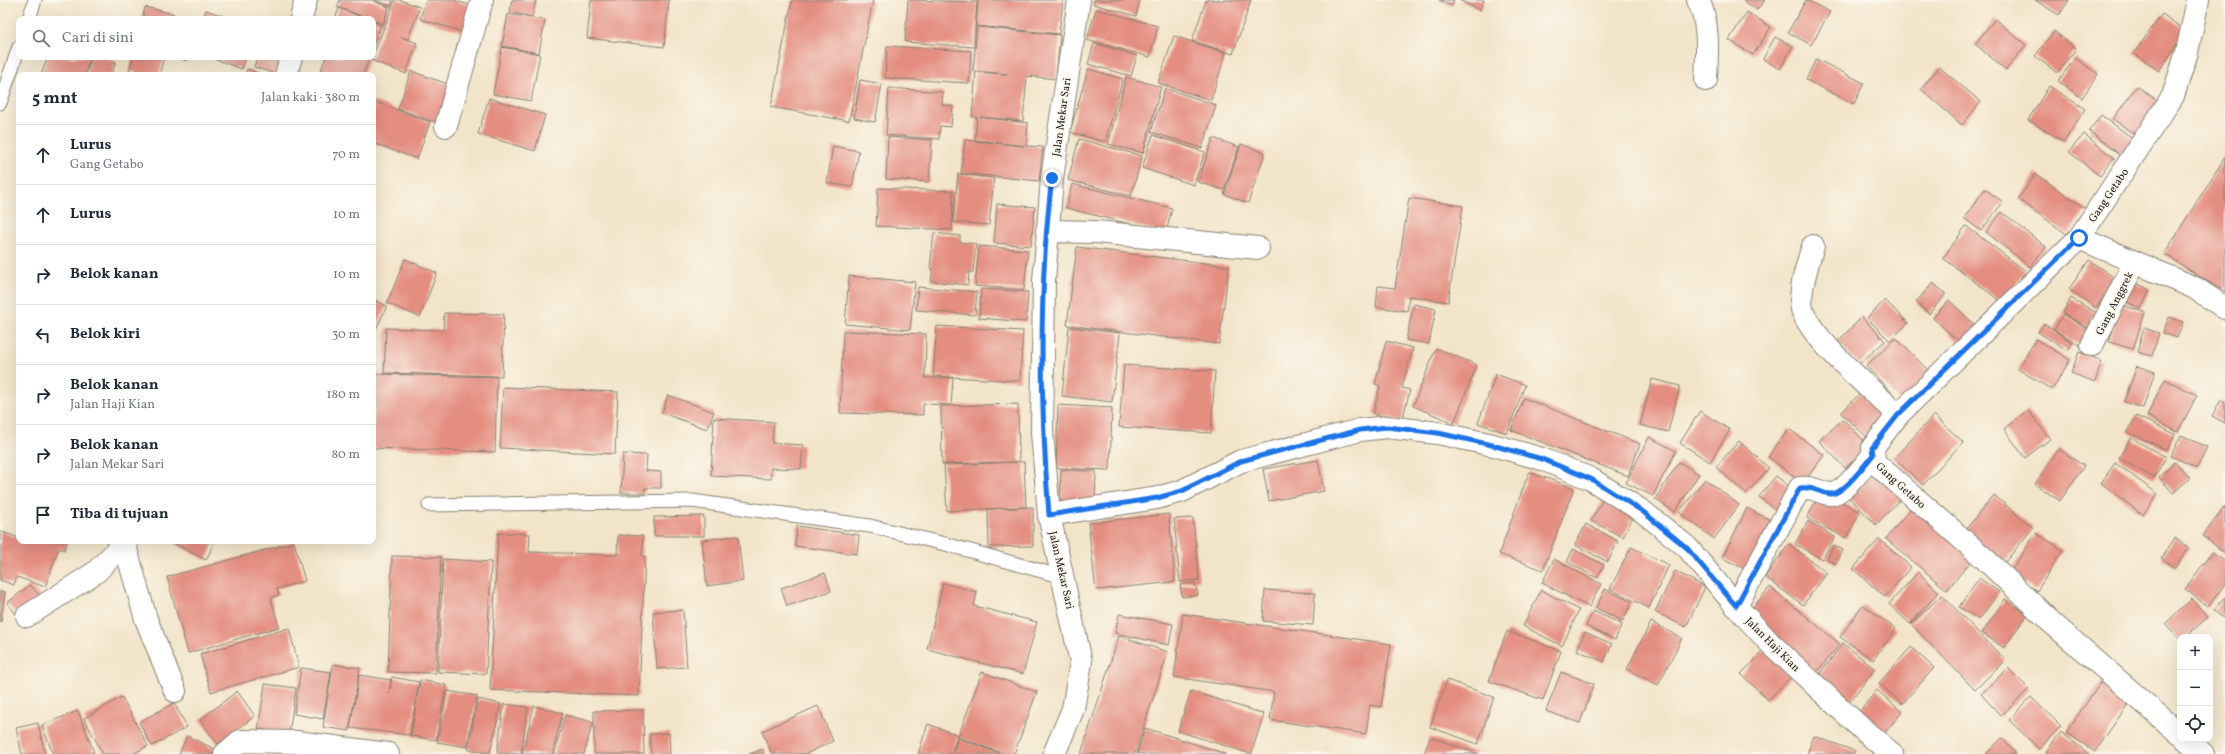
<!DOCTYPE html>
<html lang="id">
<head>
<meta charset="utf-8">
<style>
  body { margin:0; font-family:Vollkorn,serif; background:#f2f2f3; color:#1f2937 }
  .controls { position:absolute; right:12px; bottom:12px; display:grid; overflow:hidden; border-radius:8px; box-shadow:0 4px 16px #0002 }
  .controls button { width:36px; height:36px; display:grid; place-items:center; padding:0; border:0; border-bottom:1px solid #e0e1e3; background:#fff; color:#1f2937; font:20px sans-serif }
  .stop { position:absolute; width:12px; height:12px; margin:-9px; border:3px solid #1a73e8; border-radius:50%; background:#fff }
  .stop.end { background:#1a73e8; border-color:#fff; box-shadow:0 1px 4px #0008 }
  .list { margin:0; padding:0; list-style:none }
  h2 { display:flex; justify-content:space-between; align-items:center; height:52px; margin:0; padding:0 16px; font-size:17px }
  h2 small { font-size:13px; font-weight:400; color:#747a83 }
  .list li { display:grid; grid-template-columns:26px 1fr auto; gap:12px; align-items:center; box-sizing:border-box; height:60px; padding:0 16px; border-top:1px solid #e0e1e3 }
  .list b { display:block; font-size:15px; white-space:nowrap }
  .list p { margin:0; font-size:13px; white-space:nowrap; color:#747a83 }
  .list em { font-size:13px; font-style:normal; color:#747a83 }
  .icon { flex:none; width:22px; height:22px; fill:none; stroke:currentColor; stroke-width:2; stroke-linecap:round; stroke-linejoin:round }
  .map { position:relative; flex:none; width:2225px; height:754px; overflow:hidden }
  .search { position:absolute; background:#fff; box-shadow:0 4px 16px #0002; left:16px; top:16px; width:360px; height:44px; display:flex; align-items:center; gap:10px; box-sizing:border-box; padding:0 14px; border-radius:8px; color:#747a83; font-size:15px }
  .panel { position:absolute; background:#fff; box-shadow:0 4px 16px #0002; left:16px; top:72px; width:360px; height:472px; border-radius:8px }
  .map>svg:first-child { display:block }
  .building { fill:#e48e81 }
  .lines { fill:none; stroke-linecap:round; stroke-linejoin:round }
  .service-casing { stroke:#878072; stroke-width:15 }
  .minor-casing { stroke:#878072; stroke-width:24 }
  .secondary-casing { stroke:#878072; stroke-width:24 }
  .service { stroke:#fff; stroke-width:13 }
  .minor { stroke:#fff; stroke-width:22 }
  .secondary { stroke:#fff; stroke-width:22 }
  .route { stroke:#1a73e8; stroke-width:5 }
  .labels { text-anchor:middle; stroke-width:4; stroke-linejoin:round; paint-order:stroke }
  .street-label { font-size:11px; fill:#1c1c1c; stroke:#fbf7ec }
</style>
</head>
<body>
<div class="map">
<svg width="2225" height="754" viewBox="0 0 2225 754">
  <rect width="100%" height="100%" fill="#fbf7ec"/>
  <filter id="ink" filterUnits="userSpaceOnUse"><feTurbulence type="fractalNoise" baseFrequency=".025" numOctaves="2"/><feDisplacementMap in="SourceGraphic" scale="8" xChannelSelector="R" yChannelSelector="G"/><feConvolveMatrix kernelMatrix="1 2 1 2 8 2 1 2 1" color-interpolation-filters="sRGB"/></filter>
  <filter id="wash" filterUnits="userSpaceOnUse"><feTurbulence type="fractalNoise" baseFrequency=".012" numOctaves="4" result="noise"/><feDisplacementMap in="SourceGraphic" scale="16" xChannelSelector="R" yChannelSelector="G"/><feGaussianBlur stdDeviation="0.9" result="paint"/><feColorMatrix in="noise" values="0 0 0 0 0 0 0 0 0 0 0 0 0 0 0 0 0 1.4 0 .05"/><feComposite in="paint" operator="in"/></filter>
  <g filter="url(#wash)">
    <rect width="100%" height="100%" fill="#f2e4c9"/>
    <g id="blocks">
      <path class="building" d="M340 0H371L389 7 383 24 337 7Z
        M374 0H393L391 6Z
        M395 0H400L420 7 408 39 401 37 417 43 406 74 371 60Z
        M426 0H454L478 8 470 34 420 19Z
        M512 0H536L532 17 510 12Z
        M591 0H669L664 47 587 38Z
        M792 0H873L849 121 771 107Z
        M908 0 977 2 974 47 905 42Z
        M978 0H1063L1059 34 976 26Z
        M1094 0H1140L1136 16 1093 4Z
        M1206 0H1251L1233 54 1192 41Z
        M1439 0H1454L1452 6Z
        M1459 0H1484L1480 10Z
        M1743 0H1765L1757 10Z
        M1806 0 1830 12 1811 45 1788 32Z
        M2035 0H2069L2059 15Z
        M145 7 174 14 173 19H142Z
        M339 8 367 19H335Z
        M1096 9 1158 26 1150 57 1087 40Z
        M206 10 232 19H203Z
        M1747 12 1771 27 1753 55 1729 40Z
        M508 14 545 20 539 53 502 46Z
        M2162 14 2186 31 2159 71 2134 53Z
        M1995 19 2026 45 2006 70 1975 44Z
        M373 21 381 25 373 46Z
        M977 27 1060 35 1056 79 1027 76 1023 121 980 117 1028 123 1026 146 1043 147 1039 181 961 173 965 140 1024 146 975 140 977 117H972L976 72 1007 74 973 71Z
        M2054 31 2076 49 2057 73 2035 56Z
        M1174 36 1226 53 1211 100 1158 83Z
        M1775 37 1793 46 1780 69 1763 59Z
        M1094 43 1137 56 1131 76 1088 64Z
        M887 46 971 51 969 83 885 78Z
        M502 47 540 54 531 101 493 94Z
        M48 57H91L84 75H41Z
        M92 57H103L116 62 111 75H86Z
        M133 57H164L159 75H146L129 71Z
        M174 57H188L187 61Z
        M209 57H246L242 69Z
        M257 57H283L276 74 254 67Z
        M326 57H370L363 75H319Z
        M2075 58 2098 74 2082 98 2058 81Z
        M1816 59 1864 83 1854 104 1806 80Z
        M1939 67 1981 102 1962 125 1921 89Z
        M247 69 263 75H245Z
        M1088 69 1123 79 1105 142 1070 132Z
        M411 71 456 87 443 125 398 109Z
        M1126 77 1161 87 1143 153 1108 144Z
        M860 80 882 84 875 122 854 118Z
        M2049 86 2085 109 2064 142 2028 120Z
        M2137 86 2164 105 2140 138 2113 119Z
        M889 88 943 92 942 105 953 106 951 127 940 126 939 139 886 135Z
        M1165 88 1216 105 1202 148 1151 132Z
        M489 98 545 115 535 151 478 134Z
        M373 101 430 122 417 159 373 143Z
        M2101 115 2135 140 2123 157 2089 131Z
        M2084 134 2114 158 2100 176 2069 152Z
        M1153 135 1205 152 1194 185 1142 168Z
        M888 137 932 140 929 182 886 179Z
        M1213 138 1239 147 1224 190 1198 182Z
        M1079 139 1142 156 1131 196 1068 180Z
        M1241 144 1265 153 1248 203 1224 194Z
        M833 146 859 151 852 187 827 183Z
        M2225 157V292L2164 254Z
        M958 174 994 178 989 225 953 222Z
        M2036 174 2086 209 2068 235 2018 199Z
        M1072 184 1172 208 1166 233 1066 208Z
        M878 188 953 191 952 230 876 226Z
        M1985 189 2003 202 1981 231 1964 218Z
        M1409 198 1463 206 1448 302 1409 296 1407 311 1376 307 1378 286 1395 288Z
        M997 204 1035 207 1031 246 994 243Z
        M2002 212 2046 247 2030 267 1986 232Z
        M1966 226 2026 271 2003 303 1943 258Z
        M934 233 960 236V242L976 244 973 272H969L968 285 931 281 933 268H930Z
        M979 246 1028 250 1024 290 975 286Z
        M1077 247 1229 266 1219 344 1067 325Z
        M405 259 437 273 420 317 387 303Z
        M2089 260 2116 279 2096 308 2069 289Z
        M849 276 915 282 910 330 845 324Z
        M2131 280 2150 290 2141 309 2121 299Z
        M1933 283 1946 294 1929 314 1916 302Z
        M918 287 977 292 975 315 916 310Z
        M981 289 1028 292 1026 322 979 318Z
        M2071 298 2102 316 2093 331 2063 313Z
        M373 299 387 306 373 335Z
        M1885 300 1908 323 1890 341 1867 318Z
        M1949 300 1977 327 1961 344 1933 318Z
        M1414 304 1436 309 1429 344 1406 340Z
        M2121 305 2145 312 2133 349 2109 342Z
        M444 313 504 314 502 376 384 373 386 328 443 330Z
        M2063 314 2092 332 2083 347 2054 330Z
        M1862 317 1885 341 1859 364 1838 341Z
        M2169 317 2183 322 2177 338 2163 333Z
        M2044 324 2073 343 2067 351 2038 332Z
        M937 326 1023 331 1020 381 933 376Z
        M1069 327 1120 333 1112 402 1062 396Z
        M2144 328 2159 333 2152 356 2137 352Z
        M843 331 926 334 925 378H953L951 405 923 404V415L840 413Z
        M1896 338 1932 374 1902 403 1866 366Z
        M2036 339 2070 360 2052 390 2018 369Z
        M1386 341 1413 348 1402 388 1410 390 1402 421 1373 414 1380 386 1375 384Z
        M1436 348 1477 365 1454 423 1413 406Z
        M2079 352 2102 361 2095 382 2071 373Z
        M1124 365 1215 371 1211 433 1119 427Z
        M2137 366 2155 372 2143 408 2124 402Z
        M375 374 497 377 495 452 373 448Z
        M1496 374 1525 385 1507 433 1478 423Z
        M1652 379 1680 386 1668 432 1640 425Z
        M2165 379 2197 395 2178 432 2147 416Z
        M503 387 618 392 615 454 500 448Z
        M1862 391 1890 417 1869 439 1841 413Z
        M668 395 714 412 707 429 662 413Z
        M1524 398 1640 444 1628 476 1511 430Z
        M2221 400 2225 402V423L2212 416Z
        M1018 404 1019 462H1024L1026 507 947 511 944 465 1017 462 942 464 941 406Z
        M1058 405 1112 408 1110 470 1056 468Z
        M2028 410 2050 439 2025 458 2004 429Z
        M1700 411 1730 430 1710 462 1680 443Z
        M1934 415 1963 442 1923 485 1894 458Z
        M2136 416 2175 434 2167 450 2128 432Z
        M714 418 774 422 772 443 803 445 801 469 771 468V479L711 476Z
        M1843 419 1869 446 1845 468 1819 441Z
        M1789 429 1824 455 1803 483 1768 457Z
        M2181 435 2207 447 2197 468 2171 456Z
        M1649 437 1676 451 1653 496 1626 483Z
        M2131 438 2166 457 2154 478 2119 458Z
        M1739 441 1769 468 1746 494 1716 467Z
        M2059 449 2084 466 2060 501 2035 484Z
        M623 454 647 455 646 471 661 472V488H645V493H621Z
        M1318 460 1324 491 1269 501 1263 469Z
        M1679 462 1699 474 1675 512 1655 499Z
        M2175 462 2190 478 2173 493 2159 477Z
        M2115 463 2158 494 2143 515 2101 483Z
        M1061 470 1096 471 1095 505 1060 504Z
        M1529 472 1574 488 1543 570 1499 554Z
        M1875 472 1901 498 1876 525 1849 498Z
        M1776 476 1794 490 1777 511 1759 497Z
        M1705 479 1739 505 1714 539 1679 512Z
        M1821 491 1860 512 1846 538 1807 518Z
        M1994 495 2033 528 2001 567 1962 534Z
        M1603 499 1634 515 1623 537 1591 521Z
        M1915 503 1976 555 1947 590 1886 539Z
        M2225 506V553L2203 536Z
        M1033 507V546L989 547 988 509Z
        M1747 508 1776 523 1751 572 1722 558Z
        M1169 514 1175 582 1096 590 1088 523Z
        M704 516V536H654V517Z
        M1193 518 1199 580 1180 582 1174 519Z
        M1808 521 1835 537 1822 559 1795 544Z
        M1586 524 1618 541 1608 562 1575 545Z
        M797 526 859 535 857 554 795 546Z
        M0 531 19 538V541H68L64 550 59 548 45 587 17 577 14 585 0 580Z
        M498 533 530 534 529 552 617 555 618 535 643 536 642 556H645L639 696 490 690Z
        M2036 533 2063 550 2037 591 2010 573Z
        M738 536 743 581 707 586 702 540Z
        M2175 538 2189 548 2175 568 2161 558Z
        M1879 539 1911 567 1885 597 1853 569Z
        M169 541H215L206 560Z
        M294 542 305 581 277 589 279 595 271 598 279 627 188 653 167 577Z
        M1789 544 1827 573 1803 605 1765 577Z
        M1833 545 1843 550 1836 564 1827 559Z
        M1631 547 1669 565 1649 608 1610 589Z
        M1573 549 1604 565 1597 578 1567 562Z
        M2212 552 2225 561V584L2208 607 2185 589Z
        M392 556 441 557 436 673 388 672Z
        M443 559 491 562 486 674 438 672Z
        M1554 559 1601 584 1589 607 1542 583Z
        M1675 571 1705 587 1686 627 1655 612Z
        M1918 572 1939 592 1910 624 1889 604Z
        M825 573 831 591 787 606 781 588Z
        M1979 578 1999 592 1979 620 1959 607Z
        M943 583 977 592 974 606 1037 622 1023 674 927 649Z
        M1195 583 1198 595 1182 597 1180 585Z
        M30 585 41 597 17 615 7 603Z
        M1770 587 1840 644 1817 672 1747 615Z
        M1605 589 1632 602 1623 621 1596 608Z
        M1265 590 1315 593 1313 625 1263 621Z
        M1541 590 1579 610 1562 646 1523 626Z
        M0 591 5 592 1 622 0 621Z
        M1942 595 2005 660 1975 690 1911 624Z
        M2225 597V619L2214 610Z
        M2005 599 2027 615 2004 648 1982 633Z
        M2192 599 2208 617 2185 637H2180V641L2165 624Z
        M1863 605 1896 629 1873 660 1840 637Z
        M683 610 687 667 657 669 653 612Z
        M1593 611 1622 624 1615 640 1586 626Z
        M1119 614 1173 624 1169 645 1115 633Z
        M1183 614 1391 644 1381 707 1370 705 1366 734 1270 720 1274 692 1174 677Z
        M1651 622 1682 638 1658 685 1627 669Z
        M289 628 299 667 211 692 200 654Z
        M1507 631 1561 651 1543 700 1489 681Z
        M1585 632 1612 644 1604 662 1577 650Z
        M1119 636 1168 652 1135 754H1081Z
        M1843 643 1875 669 1850 701 1818 676Z
        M1911 647 1934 668 1902 704 1879 683Z
        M1764 650 1791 677 1768 700 1741 674Z
        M333 664 360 668 349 731 323 727Z
        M301 668 331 672 323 719 294 714Z
        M2008 668 2029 689 2001 716 1981 694Z
        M982 672 1037 692 1014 754H1004L958 737Z
        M1561 672 1594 684 1580 723 1546 711Z
        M359 675 391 680 389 694 392 677 419 682 410 735 350 728Z
        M420 680 446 685 436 740 411 736Z
        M1447 680 1494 697 1478 744 1430 727Z
        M2102 681 2130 701 2095 752 2066 732Z
        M265 684 296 688 289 733 258 729Z
        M1877 690 1902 712 1883 735 1858 713Z
        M237 691 255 716 218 744 200 720Z
        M447 691 477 696 467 747 437 742Z
        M1191 691 1264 714 1251 754 1178 731Z
        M122 697 148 746 133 754H103L84 718Z
        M2031 697 2061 726 2039 749 2009 720Z
        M478 699 501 704 490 753 468 749Z
        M174 703 187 727 152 746 139 722Z
        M504 704 528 707 521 754 497 753Z
        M534 706 563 713 552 754H522Z
        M818 706 833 741 806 754H772L762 731Z
        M643 710 644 754H594V711Z
        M78 711 94 752 88 754H53L42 725Z
        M565 715 593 722 584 754H554Z
        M38 723 45 754H22L16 728Z
        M928 724 958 735 951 754H918Z
        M1145 728 1226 754H1137Z
        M2061 732 2089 754H2049L2046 752Z
        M669 733 670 754H651L649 734Z
        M187 736 217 750 215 754H179Z
        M1814 736 1855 751 1854 754H1807Z
        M1430 737 1479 754H1424Z
        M958 738 1001 754H952Z
        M2002 738 2016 754H1986Z
        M763 749 764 754H749Z"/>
    </g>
  </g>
  <g filter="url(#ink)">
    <use href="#blocks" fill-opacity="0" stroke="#878072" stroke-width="1"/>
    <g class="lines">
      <g class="service-casing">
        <path id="service" d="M29 19 35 0
          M0 103 19 47
          M429 505 692 501 870 526 949 545 1063 577"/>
      </g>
      <g class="minor-casing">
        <path id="minor" d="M1698 0C1710 24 1707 54 1706 80
          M301 19 306 0
          M286 75 291 57
          M446 126 482 0
          M1047 231 1096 232 1258 248
          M2079 238 2195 288 2225 308
          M1813 246C1808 262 1798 293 1802 309 1809 337 1875 393 1898 415
          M2092 345 2135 262
          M1049 515 1157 498 1182 491 1241 461 1360 430 1387 427 1438 433 1493 445 1542 459 1591 479 1642 511 1687 547 1736 606 1769 642 1861 728 1892 754
          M124 542 146 619 175 691
          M1736 606 1800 488C1815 486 1818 493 1830 494 1843 495 1865 464 1873 455
          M27 616 96 572 126 541
          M2180 734 2052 623 1985 559 1874 462 1873 447 1898 415 2079 238 2173 96 2187 52 2198 0
          M2186 739 2203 754
          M225 754 240 741 296 742 388 754"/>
      </g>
      <g class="secondary-casing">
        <path id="secondary" d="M1054 754 1073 709 1081 662 1049 515 1042 432 1044 281 1052 178 1079 0"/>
      </g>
      <use href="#service" class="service"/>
      <use href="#minor" class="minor"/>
      <use href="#secondary" class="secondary"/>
    </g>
  </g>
  <g class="lines" filter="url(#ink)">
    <path class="route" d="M1052 178C1038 290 1040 403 1049 515L1157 498 1182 491 1241 461 1360 430 1387 427 1438 433 1492 445 1542 459 1591 479 1642 511 1687 548 1736 606 1800 488C1815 486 1818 493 1830 494 1843 495 1865 464 1873 455L1872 448 1898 415 2079 238"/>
  </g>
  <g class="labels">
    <g class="street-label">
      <text transform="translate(1061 117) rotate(-82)" y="4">Jalan Mekar Sari</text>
      <text transform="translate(2108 195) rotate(-56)" y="4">Gang Getabo</text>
      <text transform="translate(2114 303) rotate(-63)" y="4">Gang Anggrek</text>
      <text transform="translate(1901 485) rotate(42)" y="4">Gang Getabo</text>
      <text transform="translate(1062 570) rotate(77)" y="4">Jalan Mekar Sari</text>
      <text transform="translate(1773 644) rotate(45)" y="4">Jalan Haji Kian</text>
    </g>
  </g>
</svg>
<div class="controls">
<button>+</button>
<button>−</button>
<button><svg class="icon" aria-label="locate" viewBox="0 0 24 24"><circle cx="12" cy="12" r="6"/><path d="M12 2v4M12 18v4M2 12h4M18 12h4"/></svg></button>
</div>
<div class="stop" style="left:2079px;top:238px"></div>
<div class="stop end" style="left:1052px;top:178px"></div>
<div class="search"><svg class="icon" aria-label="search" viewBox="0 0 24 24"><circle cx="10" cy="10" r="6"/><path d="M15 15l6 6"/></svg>Cari di sini</div>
<section class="panel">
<h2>5 mnt<small>Jalan kaki · 380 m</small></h2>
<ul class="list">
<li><svg class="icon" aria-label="ahead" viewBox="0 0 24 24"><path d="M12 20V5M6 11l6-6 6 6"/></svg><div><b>Lurus</b><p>Gang Getabo</p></div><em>70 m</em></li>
<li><svg class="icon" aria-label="ahead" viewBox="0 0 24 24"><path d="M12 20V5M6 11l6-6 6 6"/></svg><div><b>Lurus</b></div><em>10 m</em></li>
<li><svg class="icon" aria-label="right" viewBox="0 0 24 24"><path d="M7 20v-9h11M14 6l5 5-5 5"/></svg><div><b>Belok kanan</b></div><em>10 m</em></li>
<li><svg class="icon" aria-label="left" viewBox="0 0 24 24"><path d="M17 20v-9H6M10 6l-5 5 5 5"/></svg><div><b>Belok kiri</b></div><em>30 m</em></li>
<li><svg class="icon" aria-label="right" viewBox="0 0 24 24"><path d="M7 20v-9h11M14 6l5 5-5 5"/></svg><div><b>Belok kanan</b><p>Jalan Haji Kian</p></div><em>180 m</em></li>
<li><svg class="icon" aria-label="right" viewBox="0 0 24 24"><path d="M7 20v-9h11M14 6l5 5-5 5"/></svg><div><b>Belok kanan</b><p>Jalan Mekar Sari</p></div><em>80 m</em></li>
<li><svg class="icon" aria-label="arrive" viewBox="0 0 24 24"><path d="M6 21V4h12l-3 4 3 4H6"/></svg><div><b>Tiba di tujuan</b></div></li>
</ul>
</section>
</div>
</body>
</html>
